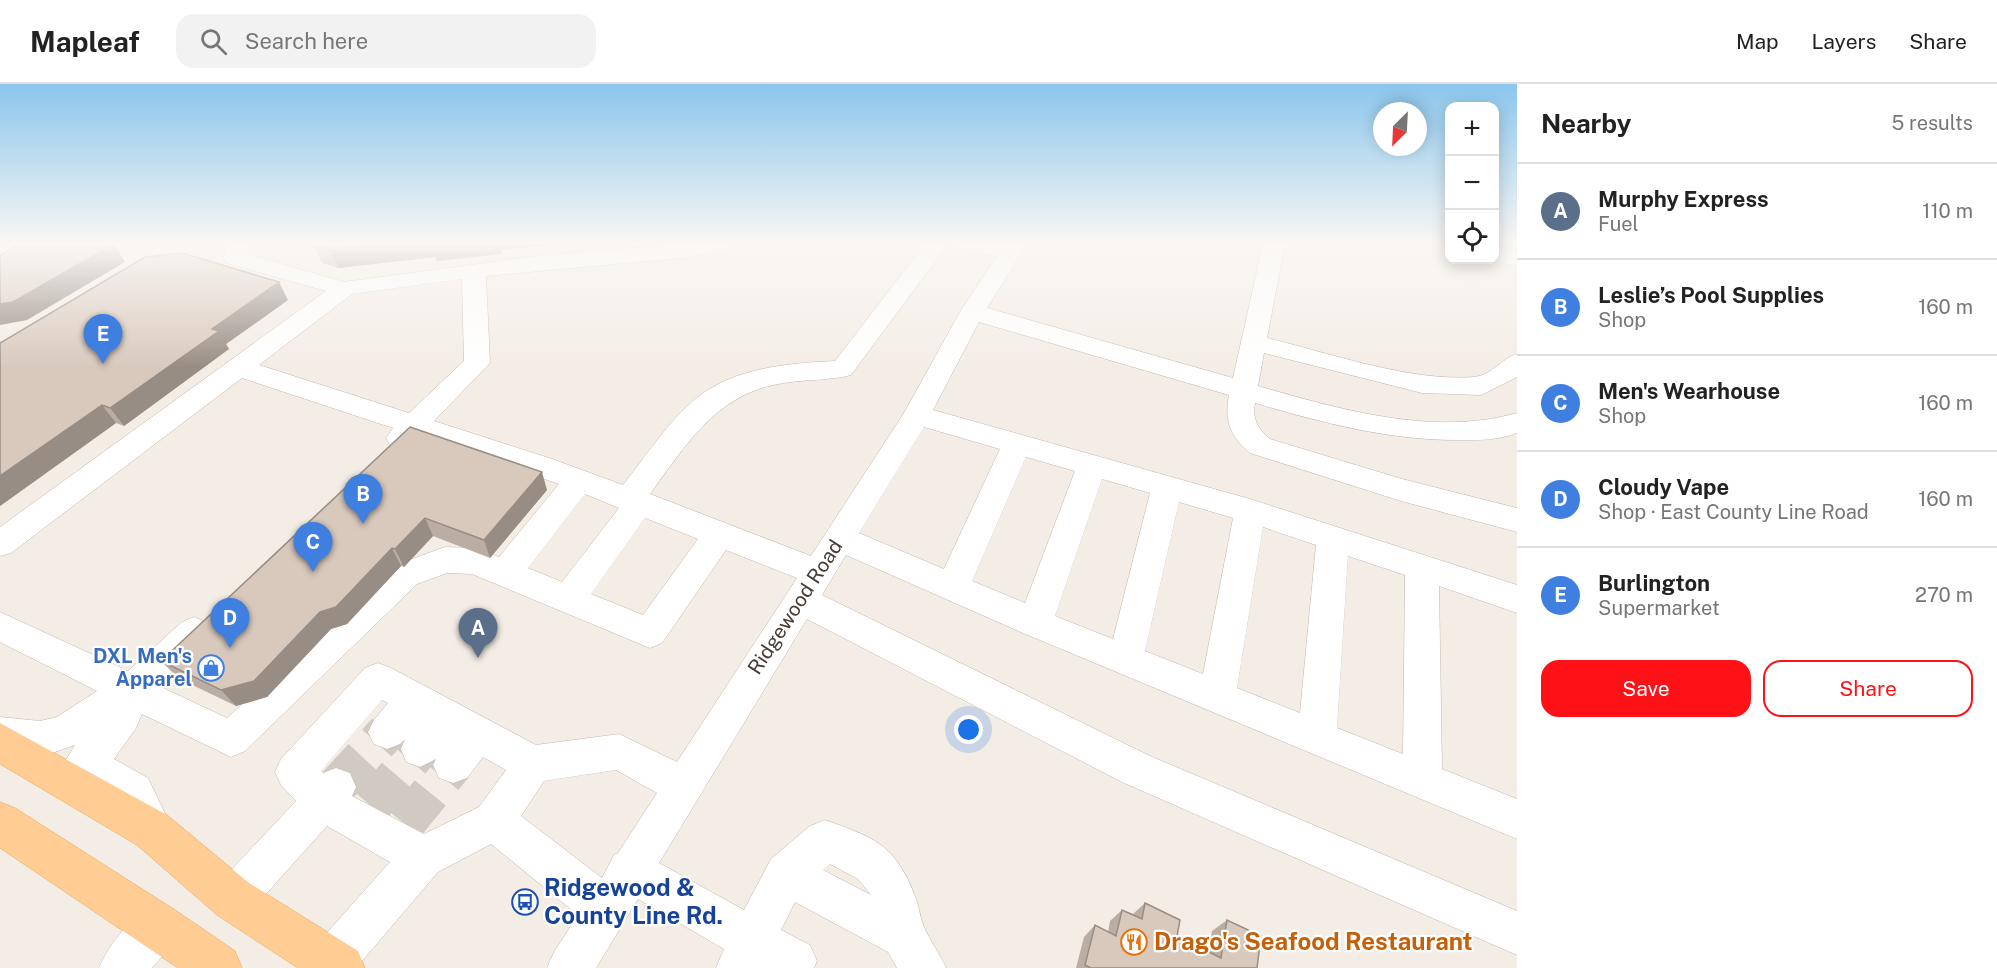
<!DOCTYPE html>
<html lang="en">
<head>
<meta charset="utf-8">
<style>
  body { margin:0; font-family:"Public Sans",sans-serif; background:#f2f2f2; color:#222 }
  .controls { position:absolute; right:18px; top:18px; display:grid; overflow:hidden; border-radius:12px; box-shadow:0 3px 15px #0003 }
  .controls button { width:54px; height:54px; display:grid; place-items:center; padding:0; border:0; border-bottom:2px solid #e0e0e0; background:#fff; color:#222; font:30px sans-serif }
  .compass { position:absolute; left:1373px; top:18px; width:54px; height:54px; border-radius:50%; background:#fff; box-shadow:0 3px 15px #0003; rotate:204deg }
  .you { position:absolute; left:969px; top:646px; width:21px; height:21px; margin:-15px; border:4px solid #fff; border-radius:50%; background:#1a73e8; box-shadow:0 0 0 9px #1a73e833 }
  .badge { display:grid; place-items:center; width:39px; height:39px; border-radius:50%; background:#ff1118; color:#fff; font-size:20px; font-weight:700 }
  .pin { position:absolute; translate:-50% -50px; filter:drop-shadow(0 2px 3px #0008) }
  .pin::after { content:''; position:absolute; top:32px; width:21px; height:18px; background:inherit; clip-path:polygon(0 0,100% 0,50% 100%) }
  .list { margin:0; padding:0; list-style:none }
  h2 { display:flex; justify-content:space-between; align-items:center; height:78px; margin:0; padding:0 24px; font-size:26px }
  h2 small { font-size:20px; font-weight:400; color:#767676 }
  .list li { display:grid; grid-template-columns:39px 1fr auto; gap:18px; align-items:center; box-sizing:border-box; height:96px; padding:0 24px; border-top:2px solid #e0e0e0 }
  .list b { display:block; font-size:22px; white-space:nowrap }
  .list p { margin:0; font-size:20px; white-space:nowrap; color:#767676 }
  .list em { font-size:20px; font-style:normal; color:#767676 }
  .actions { display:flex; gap:12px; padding:18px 24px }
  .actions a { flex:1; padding:14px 0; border:2px solid #ff1118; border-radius:18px; text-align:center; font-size:21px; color:#ff1118 }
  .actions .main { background:#ff1118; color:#fff }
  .icon { flex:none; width:33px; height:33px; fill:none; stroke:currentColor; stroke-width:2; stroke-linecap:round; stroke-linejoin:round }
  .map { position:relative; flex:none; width:1517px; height:884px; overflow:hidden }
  header { display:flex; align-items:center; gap:36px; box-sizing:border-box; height:84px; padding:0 30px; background:#fff; border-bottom:2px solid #e0e0e0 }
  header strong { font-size:28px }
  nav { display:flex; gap:33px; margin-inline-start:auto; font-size:21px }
  .search { width:420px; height:54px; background:#f2f2f2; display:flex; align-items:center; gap:15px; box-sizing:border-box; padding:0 21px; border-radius:18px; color:#767676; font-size:22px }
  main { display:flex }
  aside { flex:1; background:#fff }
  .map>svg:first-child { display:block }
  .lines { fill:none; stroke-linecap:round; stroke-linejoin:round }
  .minor-tunnel { stroke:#d1cac3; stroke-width:40; stroke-dasharray:40 20; stroke-linecap:butt }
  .minor-casing { stroke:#c3b6ab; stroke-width:1 }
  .major-casing { stroke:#e9a65e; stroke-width:1 }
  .minor { fill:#fff; fill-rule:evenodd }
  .major { fill:#ffcd93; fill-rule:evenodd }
  .wall { fill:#bbada3 }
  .shaded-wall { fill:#988d84 }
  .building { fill:#d9c9bd; stroke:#988d84; stroke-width:1.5 }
  .labels { text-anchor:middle; stroke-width:4.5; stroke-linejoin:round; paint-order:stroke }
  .street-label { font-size:20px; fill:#473c35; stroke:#fff }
  .shop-label { font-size:20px; font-weight:bold; fill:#366cbe; stroke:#fff; text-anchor:end }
  .near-transit-label { font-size:24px; font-weight:bold; fill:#164399; stroke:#fff; text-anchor:start }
  .near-food-label { font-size:24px; font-weight:bold; fill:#c56008; stroke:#fff; text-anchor:start }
</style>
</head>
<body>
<header>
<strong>Mapleaf</strong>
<div class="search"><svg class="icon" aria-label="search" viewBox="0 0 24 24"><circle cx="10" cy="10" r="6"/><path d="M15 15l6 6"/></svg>Search here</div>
<nav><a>Map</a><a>Layers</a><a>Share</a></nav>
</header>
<main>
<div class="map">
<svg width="1517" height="884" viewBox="0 0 1517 884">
  <rect width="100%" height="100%" fill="#f4ede6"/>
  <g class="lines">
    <path class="minor-tunnel" d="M336 703 387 648
      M371 722 420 665
      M405 740 453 681"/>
    <g class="minor-casing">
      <path id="minor" d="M228 160H250L247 170 344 198 537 172 682 160H732L729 165 691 173 486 192 490 279 434 337 552 375 623 401C646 372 668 337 698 313 734 284 790 279 835 277L925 160H948L851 291C828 297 802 295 778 300 716 311 685 362 650 410L811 472 904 329 960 228 997 172 959 165 956 160H1027L987 224 1233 294 1263 160H1285L1267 254C1329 269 1411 298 1474 293 1491 292 1502 274 1517 270V293L1481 311 1422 309 1264 269 1258 302C1339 325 1433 353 1517 329V349C1499 356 1482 356 1463 356 1391 357 1323 339 1255 319 1252 335 1258 345 1270 355L1402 395 1517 424V448L1401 417 1250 369C1230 353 1224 336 1229 311L979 238 933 326 1250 415 1517 501V529L1439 502 1442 685 1517 715V755L1023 549 846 471 822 511 1150 672 1517 827V871L1122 698 807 535 659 779 744 826 771 775 810 742 825 736C875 754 895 760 915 812 919 822 920 834 924 843 930 857 940 870 946 884H897L888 868 795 818 781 846 810 861 817 877 814 884H716L724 865 638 815 596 884H547L554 868 578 831 491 760 438 788 356 884H311L308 878 315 862 390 778 327 742 248 830 233 837 218 830 211 815 218 800 296 717 281 701 275 688 281 675 365 584 378 579 391 584 536 661 619 650 677 678 797 494 726 466 662 559 650 564 472 490 447 489 417 500 245 667 231 673 142 630 136 644 114 675 148 694 173 746 167 760 152 766 137 760 120 722 70 692 64 679 75 661 40 673 0 669V633L40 637 57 633 97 607 0 558V528L128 587 182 538 194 533 206 538 211 548 206 558 161 603 227 634 393 482 445 463 474 464 499 473 559 400 419 352C409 362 403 365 390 361L386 354 393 344 242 294 11 469 0 472V443L326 207 227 179 224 174ZM462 195 464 277 409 329 259 281 352 210ZM924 343 1000 365 944 485 859 449ZM1026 373 1075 387 1025 519 972 497ZM1102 395 1150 409 1113 555 1055 532ZM585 410 619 424 562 498 528 484ZM1179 418 1233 434 1203 590 1145 567ZM645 434 698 455 643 531 591 510ZM1263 443 1316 461 1300 629 1237 604ZM1348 472 1405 491 1403 670 1337 644ZM382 616 388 619 374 636 368 648 374 660 387 665 400 660 405 655 401 665 406 678 420 683 436 675 433 681 439 694 453 699 467 694 483 673 506 686 479 723 424 750 352 712 356 703 350 689 336 684 323 689 321 687ZM616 686 657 709 618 769 614 771 602 794 521 732 544 697ZM830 780 858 795 871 811 823 786Z
        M1438 160H1450V167L1441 165Z
        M1494 163 1517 168V182L1489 176H1494Z
        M159 820 175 826 181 842 175 858 152 884H99C110 858 133 830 159 820Z"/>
    </g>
    <g class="major-casing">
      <path id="major" d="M0 639 167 731 249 799 358 867 365 884H298L217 831 137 761 0 680Z
        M0 718 15 724 175 826 235 867 242 884H178L0 764Z"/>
    </g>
    <use href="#minor" class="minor"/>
    <use href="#major" class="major"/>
  </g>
  <path class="wall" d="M314 160H553L501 166V170L437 177 435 173 338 184 322 179 314 162Z
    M288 216 226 260 229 265 124 342 116 339 0 422V259Z
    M410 343 547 406 490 474 433 452 404 483 401 482 347 540 331 545 267 613 236 622 178 594 161 577Z
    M1145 819 1177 852 1208 868 1212 847 1227 836 1257 884H1076L1084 853 1095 841 1108 848 1110 837 1122 826 1133 830Z"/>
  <path class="shaded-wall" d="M114 160 125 178 27 236 0 241V220Z
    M388 160H553L501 166V170L437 177 435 173 338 184 331 166Z
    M279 198 288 216 226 260 229 265 124 342 110 324 212 245Z
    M102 321 116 339 0 422V392Z
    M542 388 547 406 490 474 484 456Z
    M425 434 433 452 404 483 395 465Z
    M392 464 401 482 347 540 331 545 267 613 236 622 221 606 320 528Z"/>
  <path class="building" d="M21 160H114L13 218 0 220V171Z
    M314 160H388L331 166 314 162Z
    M182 169 279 198 212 245 219 247 110 324 102 321 0 392V259L145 173Z
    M410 343 542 388 484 456 425 434 395 465 392 464 336 523 320 528 254 597 221 606 161 577Z
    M1145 819 1180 836 1177 852 1221 874 1227 836 1261 852 1257 884H1091L1085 881 1095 841 1116 852 1122 826 1142 835Z"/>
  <linearGradient id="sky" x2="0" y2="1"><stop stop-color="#8bc6ed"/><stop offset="0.56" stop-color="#faf7f4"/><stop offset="1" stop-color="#faf7f4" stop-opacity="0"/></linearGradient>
  <rect width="1517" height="284" fill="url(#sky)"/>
  <defs>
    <g id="shop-ring" transform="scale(1.35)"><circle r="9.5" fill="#fff" stroke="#3f7fe0" stroke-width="1.5"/><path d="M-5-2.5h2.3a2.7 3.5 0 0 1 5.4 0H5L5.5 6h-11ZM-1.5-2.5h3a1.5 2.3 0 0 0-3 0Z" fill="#3f7fe0"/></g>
    <g id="bus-ring" transform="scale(1.35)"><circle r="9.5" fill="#fff" stroke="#1a4fb4" stroke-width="1.5"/><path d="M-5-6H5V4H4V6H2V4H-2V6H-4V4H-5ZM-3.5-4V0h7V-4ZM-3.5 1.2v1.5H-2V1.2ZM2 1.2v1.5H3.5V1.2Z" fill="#1a4fb4"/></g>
    <g id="restaurant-ring" transform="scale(1.35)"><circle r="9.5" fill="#fff" stroke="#e8710a" stroke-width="1.5"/><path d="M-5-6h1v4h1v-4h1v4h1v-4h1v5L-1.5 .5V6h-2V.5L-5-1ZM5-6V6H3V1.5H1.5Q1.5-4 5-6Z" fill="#e8710a"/></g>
  </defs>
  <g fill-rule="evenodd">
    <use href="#shop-ring" x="211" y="584"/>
    <use href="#bus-ring" x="525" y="818"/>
    <use href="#restaurant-ring" x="1134" y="858"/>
  </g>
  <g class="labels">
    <g class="street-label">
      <text transform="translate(795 523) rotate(-57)" y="7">Ridgewood Road</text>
    </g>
    <g class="shop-label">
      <text x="192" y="579">DXL Men's<tspan x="192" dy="23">Apparel</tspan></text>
    </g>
    <g class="near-transit-label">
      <text x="544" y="812">Ridgewood &amp;<tspan x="544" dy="28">County Line Rd.</tspan></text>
    </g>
    <g class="near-food-label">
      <text x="1154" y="866">Drago's Seafood Restaurant</text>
    </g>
  </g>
</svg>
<div class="controls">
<button>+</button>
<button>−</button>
<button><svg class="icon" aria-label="locate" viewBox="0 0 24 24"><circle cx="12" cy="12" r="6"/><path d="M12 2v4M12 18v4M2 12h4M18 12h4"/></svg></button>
</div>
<svg class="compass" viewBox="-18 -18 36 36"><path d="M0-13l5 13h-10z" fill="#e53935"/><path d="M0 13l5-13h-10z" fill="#767676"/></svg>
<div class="you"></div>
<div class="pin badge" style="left:478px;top:574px;background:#5c6f8a">A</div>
<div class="pin badge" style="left:363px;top:440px;background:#3f7fe0">B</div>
<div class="pin badge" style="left:313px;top:488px;background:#3f7fe0">C</div>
<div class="pin badge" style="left:230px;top:564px;background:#3f7fe0">D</div>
<div class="pin badge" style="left:103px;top:280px;background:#3f7fe0">E</div>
</div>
<aside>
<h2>Nearby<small>5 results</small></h2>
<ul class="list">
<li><span class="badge" style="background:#5c6f8a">A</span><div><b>Murphy Express</b><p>Fuel</p></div><em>110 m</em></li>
<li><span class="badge" style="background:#3f7fe0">B</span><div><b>Leslie’s Pool Supplies</b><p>Shop</p></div><em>160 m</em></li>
<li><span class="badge" style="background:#3f7fe0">C</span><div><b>Men's Wearhouse</b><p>Shop</p></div><em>160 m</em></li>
<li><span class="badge" style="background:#3f7fe0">D</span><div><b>Cloudy Vape</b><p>Shop · East County Line Road</p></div><em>160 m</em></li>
<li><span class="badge" style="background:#3f7fe0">E</span><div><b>Burlington</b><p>Supermarket</p></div><em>270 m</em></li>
</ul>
<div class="actions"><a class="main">Save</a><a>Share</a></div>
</aside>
</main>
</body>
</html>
